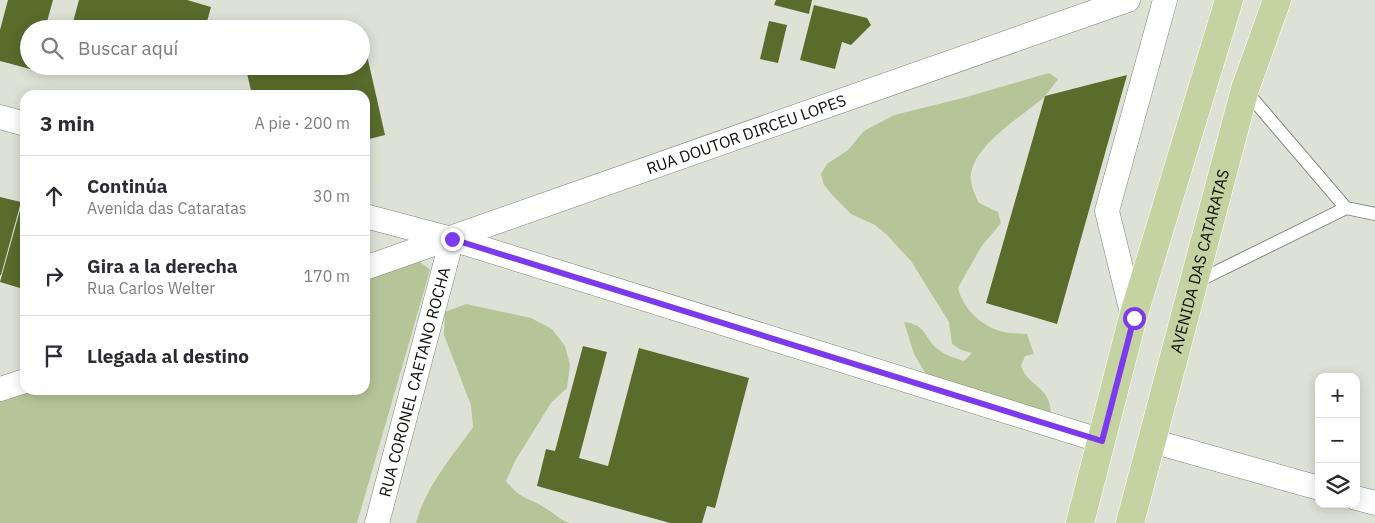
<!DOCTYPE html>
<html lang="es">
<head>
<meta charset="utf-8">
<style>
  body { margin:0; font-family:"IBM Plex Sans",sans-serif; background:#f2f2f3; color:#2b2b33 }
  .controls { position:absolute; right:15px; bottom:15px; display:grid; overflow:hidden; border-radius:10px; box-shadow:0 2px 12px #0003 }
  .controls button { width:45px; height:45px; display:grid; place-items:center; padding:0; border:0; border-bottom:1px solid #e1e1e2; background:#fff; color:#2b2b33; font:25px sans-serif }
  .stop { position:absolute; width:15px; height:15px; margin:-11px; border:4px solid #7c3aed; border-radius:50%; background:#fff }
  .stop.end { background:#7c3aed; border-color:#fff; box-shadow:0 1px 5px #0008 }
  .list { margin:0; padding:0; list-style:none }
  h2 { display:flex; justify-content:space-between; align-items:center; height:65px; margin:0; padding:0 20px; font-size:21px }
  h2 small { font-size:16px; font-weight:400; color:#7c7c81 }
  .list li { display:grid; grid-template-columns:32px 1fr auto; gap:15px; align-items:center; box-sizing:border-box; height:80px; padding:0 20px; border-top:1px solid #e1e1e2 }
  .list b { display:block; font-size:19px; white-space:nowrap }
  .list p { margin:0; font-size:16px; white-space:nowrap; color:#7c7c81 }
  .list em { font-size:16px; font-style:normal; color:#7c7c81 }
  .icon { flex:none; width:28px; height:28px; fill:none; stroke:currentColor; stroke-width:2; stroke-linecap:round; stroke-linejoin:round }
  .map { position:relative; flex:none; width:1375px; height:523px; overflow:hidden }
  .search { position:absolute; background:#fff; box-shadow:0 2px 12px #0003; left:20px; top:20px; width:350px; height:55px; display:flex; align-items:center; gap:12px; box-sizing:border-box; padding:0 18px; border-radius:28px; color:#7c7c81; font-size:19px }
  .panel { position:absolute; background:#fff; box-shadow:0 2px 12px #0003; left:20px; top:90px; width:350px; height:305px; border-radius:15px }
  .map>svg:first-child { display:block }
  .green { fill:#b6c597 }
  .building { fill:#5a6c2c }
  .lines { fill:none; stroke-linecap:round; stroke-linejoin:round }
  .lane-casing { stroke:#7f8378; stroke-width:14 }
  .street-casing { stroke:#7f8378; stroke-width:25 }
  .primary-casing { stroke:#fff; stroke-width:29 }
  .lane { stroke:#fff; stroke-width:12 }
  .street { stroke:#fff; stroke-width:24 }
  .primary { stroke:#c4d3a1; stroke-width:28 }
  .route { stroke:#7c3aed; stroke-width:6 }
  .labels { text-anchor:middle; stroke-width:4; stroke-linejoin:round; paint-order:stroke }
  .street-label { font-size:16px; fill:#0b0d09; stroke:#ebefe3 }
</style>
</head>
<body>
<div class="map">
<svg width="1375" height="523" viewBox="0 0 1375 523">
  <rect width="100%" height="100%" fill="#dee2d6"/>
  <path class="green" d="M1049 73 1058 79C1053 85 1048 94 1041 100 1020 117 967 150 971 181 972 189 976 197 979 203L998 212 1001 223 981 247 958 288C963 309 982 327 1004 332 1011 334 1020 333 1027 334L1034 354 1025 356 1021 366C1029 388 1049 384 1051 413L927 376 914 354 904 322C928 325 923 338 939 350 946 356 956 358 964 361L972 353 961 350 952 344 949 322 911 261 886 234 875 225 851 214 833 196 824 185 821 174 827 164 848 150 864 131 894 115 963 98Z
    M413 256 430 270 357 523H0V396L25 390H365V272Z
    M466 304 531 318 552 329 565 346 570 365 567 388 551 403 515 461 506 481C522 500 522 495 542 506 552 511 558 519 569 523H416C426 486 451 458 473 427L471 405 444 335 445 312Z"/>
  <path class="building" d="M8 0H53L45 29H29V66H35L34 70 0 61V30Z
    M79 0H187L211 7 205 29H98L73 22Z
    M776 0H812L809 14 774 5Z
    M814 5 867 18 871 25 851 45 842 42 835 69 800 60Z
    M769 21 787 25 778 63 760 59Z
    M361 42H364L385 135 365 140V95H252L246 69 259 66H361Z
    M1127 75 1057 324 986 303 1045 96Z
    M0 197 21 202 1 275H0Z
    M22 203 25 204V270L20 288 0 282Z
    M583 346 607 352 579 458 608 466 639 348 749 378 715 508 707 506 702 523H670L537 486 546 449 555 451Z"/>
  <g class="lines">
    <g class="lane-casing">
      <path id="lane" d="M1245 90 1346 208
        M1194 283 1346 208 1375 214"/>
    </g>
    <g class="street-casing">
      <g id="street">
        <path d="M0 117 25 124"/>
        <path d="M365 216 452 239 1102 441"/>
        <path id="s1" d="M365 268 1128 0"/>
        <path d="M1133 317 1107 211 1165 0"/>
        <path d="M0 389 25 381"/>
        <path d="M1152 441 1319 488"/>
        <path d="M1356 498 1375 503"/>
        <path id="s2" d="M377 523 452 239"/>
      </g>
    </g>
    <g class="primary-casing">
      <g id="primary">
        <path d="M1080 523 1133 317 1229 0"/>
        <path id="s3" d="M1130 523 1245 89 1277 0"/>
      </g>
    </g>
    <use href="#lane" class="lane"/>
    <use href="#street" class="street"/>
    <use href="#primary" class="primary"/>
  </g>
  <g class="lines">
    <path class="route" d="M452 239 1102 441 1134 318"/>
  </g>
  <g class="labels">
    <g class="street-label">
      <text dy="6" stroke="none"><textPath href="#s1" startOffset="404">RUA DOUTOR DIRCEU LOPES</textPath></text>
      <text dy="6" stroke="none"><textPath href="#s3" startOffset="271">AVENIDA DAS CATARATAS</textPath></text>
      <text dy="6" stroke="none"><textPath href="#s2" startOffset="146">RUA CORONEL CAETANO ROCHA</textPath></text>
    </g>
  </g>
</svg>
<div class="controls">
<button>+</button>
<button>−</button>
<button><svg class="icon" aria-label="layers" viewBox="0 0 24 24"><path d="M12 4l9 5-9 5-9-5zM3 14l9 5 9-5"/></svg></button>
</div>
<div class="stop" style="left:1134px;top:318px"></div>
<div class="stop end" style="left:452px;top:239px"></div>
<div class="search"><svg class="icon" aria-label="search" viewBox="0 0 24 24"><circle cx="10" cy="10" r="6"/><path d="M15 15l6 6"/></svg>Buscar aquí</div>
<section class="panel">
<h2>3 min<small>A pie · 200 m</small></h2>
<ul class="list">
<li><svg class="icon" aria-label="ahead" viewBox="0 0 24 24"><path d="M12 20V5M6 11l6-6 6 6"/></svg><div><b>Continúa</b><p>Avenida das Cataratas</p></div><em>30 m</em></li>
<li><svg class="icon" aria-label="right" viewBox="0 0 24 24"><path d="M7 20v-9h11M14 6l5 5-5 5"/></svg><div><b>Gira a la derecha</b><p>Rua Carlos Welter</p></div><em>170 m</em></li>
<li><svg class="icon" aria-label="arrive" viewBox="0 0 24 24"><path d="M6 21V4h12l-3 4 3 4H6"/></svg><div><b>Llegada al destino</b></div></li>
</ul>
</section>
</div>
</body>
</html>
